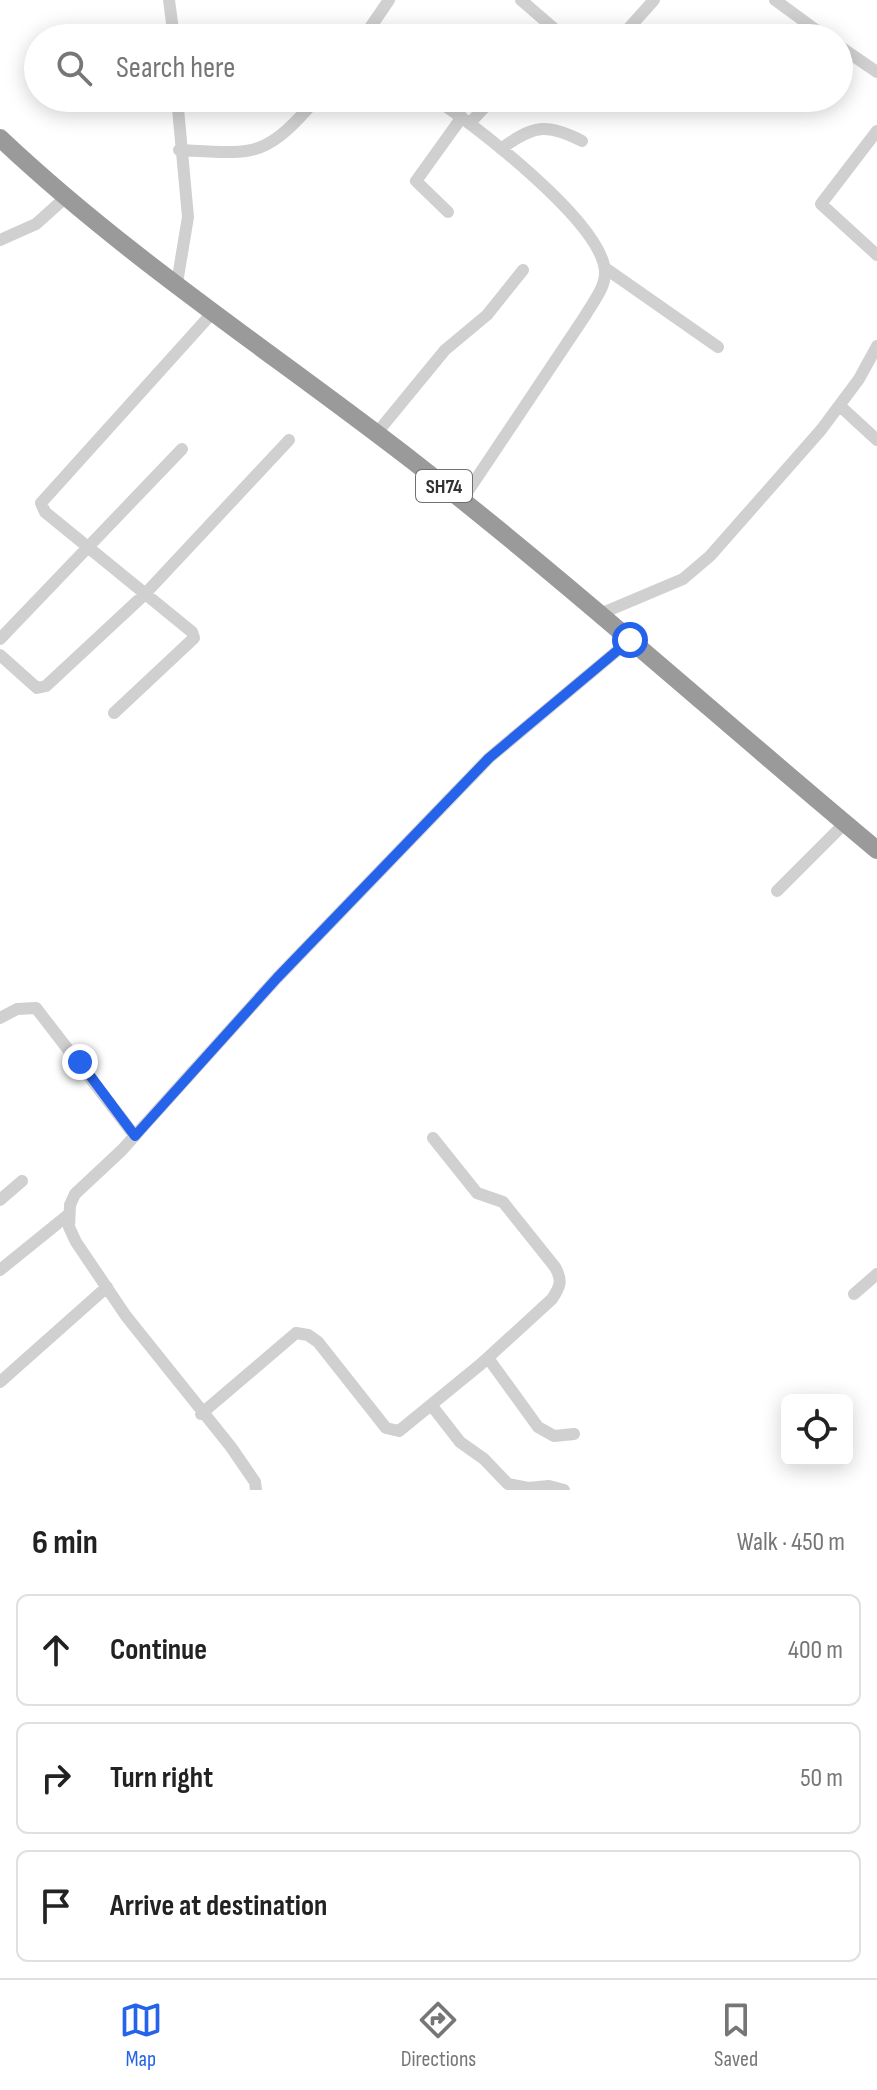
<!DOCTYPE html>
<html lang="en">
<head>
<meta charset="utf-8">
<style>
  body { margin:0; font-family:"Sofia Sans Condensed",sans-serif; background:#f6f6f6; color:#222 }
  .controls { position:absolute; right:24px; bottom:24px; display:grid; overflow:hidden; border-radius:12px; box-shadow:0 4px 20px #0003 }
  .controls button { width:72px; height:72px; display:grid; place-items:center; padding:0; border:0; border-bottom:2px solid #e0e0e0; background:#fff; color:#222; font:40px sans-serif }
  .stop { position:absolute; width:24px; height:24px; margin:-18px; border:6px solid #2563eb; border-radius:50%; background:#fff }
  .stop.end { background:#2563eb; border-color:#fff; box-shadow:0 2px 8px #0008 }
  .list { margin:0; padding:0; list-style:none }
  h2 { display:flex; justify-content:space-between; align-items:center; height:104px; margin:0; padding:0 32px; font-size:34px }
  h2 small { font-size:26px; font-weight:400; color:#767676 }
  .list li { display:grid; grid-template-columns:52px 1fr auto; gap:24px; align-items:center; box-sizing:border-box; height:112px; margin:0 16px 16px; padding:0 16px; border:2px solid #e0e0e0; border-radius:12px }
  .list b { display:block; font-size:30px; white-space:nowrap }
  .list em { font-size:26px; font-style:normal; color:#767676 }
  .icon { flex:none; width:44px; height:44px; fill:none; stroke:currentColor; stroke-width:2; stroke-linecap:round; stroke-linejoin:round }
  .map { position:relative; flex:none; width:877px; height:1490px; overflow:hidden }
  .search { position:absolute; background:#fff; box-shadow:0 4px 20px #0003; left:24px; right:24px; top:24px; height:88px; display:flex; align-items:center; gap:20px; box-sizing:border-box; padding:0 28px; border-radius:44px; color:#767676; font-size:30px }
  .sheet { height:488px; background:#fff }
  nav { display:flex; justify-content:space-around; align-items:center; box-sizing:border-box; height:112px; border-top:2px solid #e0e0e0; background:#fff; font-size:22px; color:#767676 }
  nav a { display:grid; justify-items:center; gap:4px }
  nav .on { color:#2563eb }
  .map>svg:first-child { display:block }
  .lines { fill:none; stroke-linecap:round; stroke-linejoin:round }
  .minor { stroke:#d0d0d0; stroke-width:12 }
  .highway { stroke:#9a9a9a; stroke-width:18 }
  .route { stroke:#2563eb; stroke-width:10 }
  .labels { text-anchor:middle; stroke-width:8; stroke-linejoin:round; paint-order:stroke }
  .shield { fill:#fff; stroke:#707070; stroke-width:2 }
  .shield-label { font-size:20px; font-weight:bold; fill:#333 }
</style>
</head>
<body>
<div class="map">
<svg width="877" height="1490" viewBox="0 0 877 1490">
  <rect width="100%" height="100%" fill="#fff"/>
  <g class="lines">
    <path class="minor" d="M169 0 174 38
      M521 0 565 38
      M775 0 827 38
      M363 38 389 0
      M620 38 654 0
      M839 46 877 72
      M177 98 188 217 177 283
      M434 98C475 126 601 221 605 271 606 287 593 302 585 316L462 500
      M470 123 493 98
      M877 131 821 204 877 255
      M501 149C533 125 547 123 582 141
      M179 150C255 154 265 159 317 98
      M448 212 416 181 462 117
      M0 240 36 224 65 198
      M605 268 718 347
      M840 406 877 440
      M376 434 445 350 487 315 523 270
      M600 614 683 579 710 556 821 430 859 379 877 346
      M0 639 182 449
      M0 655 37 688 46 686 145 594 289 440
      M114 713 194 638 192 632 45 512 41 503 214 311
      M777 891 845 823
      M0 1018 17 1009 36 1008 135 1136
      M0 1200 22 1181
      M0 1270 68 1215
      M854 1294 877 1274
      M488 1358 538 1427 554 1436 574 1434
      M0 1382 107 1287
      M432 1406 460 1442 484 1459 508 1484 528 1488 549 1486 564 1490
      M201 1414 296 1333 308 1335 318 1342 386 1428 399 1431 481 1364 552 1299C560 1287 563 1281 555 1267L503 1202 477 1193 433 1138
      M256 1490 255 1482 231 1447 126 1316 76 1242 69 1227 70 1205 75 1194 122 1150 277 978 489 758 630 640"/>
    <path class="highway" d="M0 138C127 258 276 355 414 462 573 586 722 721 877 850"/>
  </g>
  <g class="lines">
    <path class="route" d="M80 1062 135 1136 277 978 489 758 630 640"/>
  </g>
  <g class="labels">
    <rect class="shield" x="416" y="470" width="56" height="32" rx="6"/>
    <g class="shield-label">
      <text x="444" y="493">SH74</text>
    </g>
  </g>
</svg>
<div class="controls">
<button><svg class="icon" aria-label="locate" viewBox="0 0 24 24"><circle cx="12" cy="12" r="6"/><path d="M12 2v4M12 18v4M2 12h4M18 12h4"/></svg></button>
</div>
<div class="stop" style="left:630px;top:640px"></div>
<div class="stop end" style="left:80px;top:1062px"></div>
<div class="search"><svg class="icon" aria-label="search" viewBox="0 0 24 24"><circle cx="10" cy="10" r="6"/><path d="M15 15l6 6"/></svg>Search here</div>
</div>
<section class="sheet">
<h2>6 min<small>Walk · 450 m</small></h2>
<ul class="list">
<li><svg class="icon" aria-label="ahead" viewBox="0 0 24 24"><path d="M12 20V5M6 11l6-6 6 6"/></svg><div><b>Continue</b></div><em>400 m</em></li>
<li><svg class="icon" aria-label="right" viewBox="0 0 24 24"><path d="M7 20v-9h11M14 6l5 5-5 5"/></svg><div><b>Turn right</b></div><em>50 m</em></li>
<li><svg class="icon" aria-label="arrive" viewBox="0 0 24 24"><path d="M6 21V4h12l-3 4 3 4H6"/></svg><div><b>Arrive at destination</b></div></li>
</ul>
</section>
<nav>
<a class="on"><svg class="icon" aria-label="map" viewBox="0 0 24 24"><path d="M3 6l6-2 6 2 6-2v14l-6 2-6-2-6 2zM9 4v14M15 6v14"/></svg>Map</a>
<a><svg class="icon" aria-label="directions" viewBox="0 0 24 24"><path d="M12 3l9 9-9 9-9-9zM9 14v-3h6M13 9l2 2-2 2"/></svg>Directions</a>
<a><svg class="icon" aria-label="saved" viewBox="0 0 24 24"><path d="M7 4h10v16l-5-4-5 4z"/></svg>Saved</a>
</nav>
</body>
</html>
